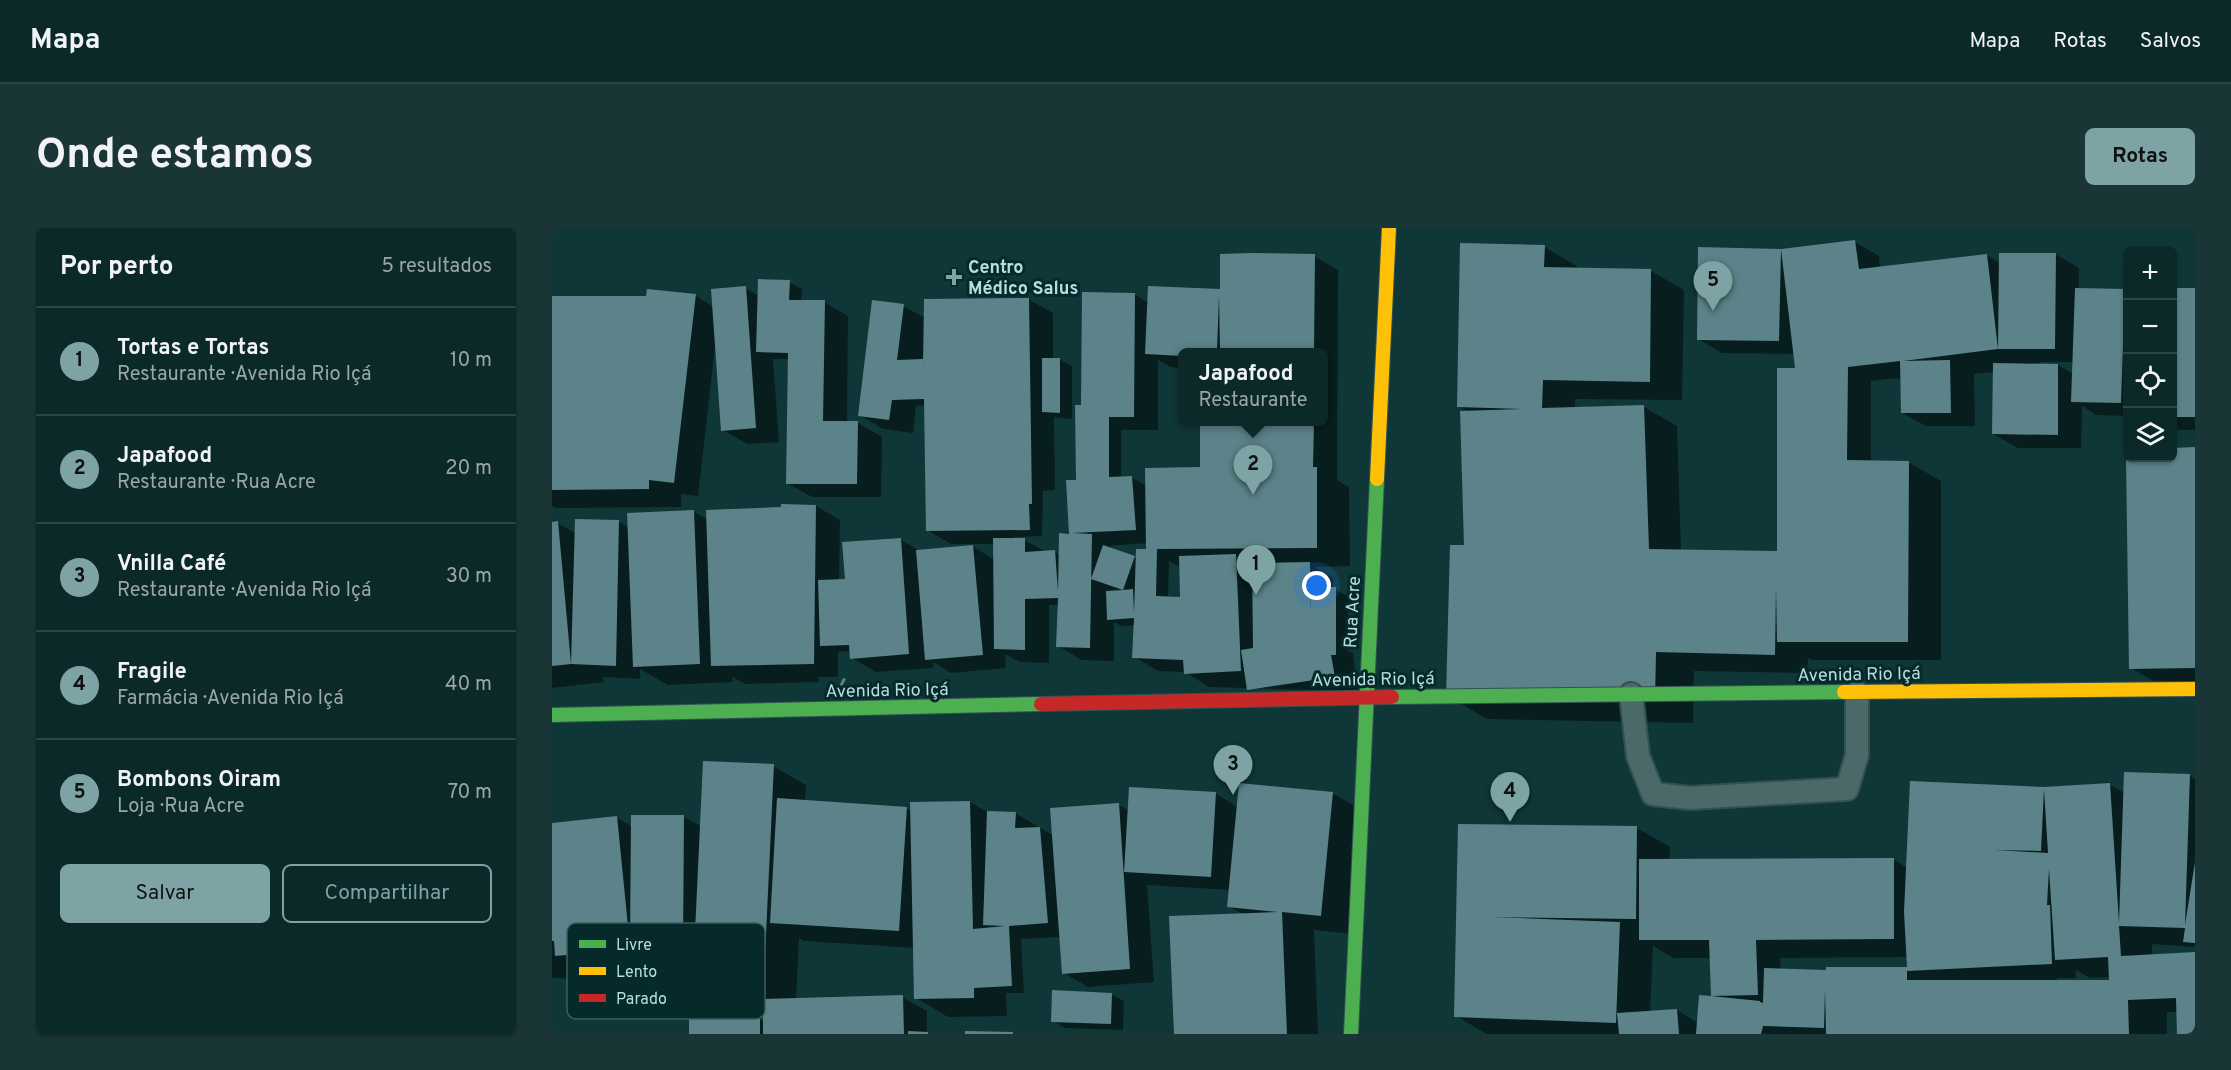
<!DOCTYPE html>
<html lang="pt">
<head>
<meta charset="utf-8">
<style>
  body { margin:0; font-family:Overpass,sans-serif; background:#1a3536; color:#f1f3f6 }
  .controls { position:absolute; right:18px; top:18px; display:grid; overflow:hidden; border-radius:9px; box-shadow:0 2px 4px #0004 }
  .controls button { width:54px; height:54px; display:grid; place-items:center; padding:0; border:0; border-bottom:2px solid #2c4547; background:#0c292a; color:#f1f3f6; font:30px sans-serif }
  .you { position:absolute; left:765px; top:358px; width:21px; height:21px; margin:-15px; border:4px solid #fff; border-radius:50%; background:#1a73e8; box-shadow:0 0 0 9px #1a73e833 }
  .badge { display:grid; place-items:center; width:39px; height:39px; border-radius:50%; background:#7da3a4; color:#111; font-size:20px; font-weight:700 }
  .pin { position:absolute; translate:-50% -50px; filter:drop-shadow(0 2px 3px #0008) }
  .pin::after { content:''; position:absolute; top:32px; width:21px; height:18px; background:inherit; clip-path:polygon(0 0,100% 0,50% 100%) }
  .popup { position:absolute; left:626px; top:120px; width:150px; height:78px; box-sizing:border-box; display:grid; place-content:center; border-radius:9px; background:#0c292a; filter:drop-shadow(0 2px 4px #0005); font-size:20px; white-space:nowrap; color:#9aa6a8 }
  .popup b { font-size:22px; color:#f1f3f6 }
  .popup::after { content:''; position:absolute; left:50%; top:100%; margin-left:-12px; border:12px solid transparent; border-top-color:#0c292a }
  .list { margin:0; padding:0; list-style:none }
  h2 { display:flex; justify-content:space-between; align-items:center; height:78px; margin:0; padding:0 24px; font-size:26px }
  h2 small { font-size:20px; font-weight:400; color:#9aa6a8 }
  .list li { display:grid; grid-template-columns:39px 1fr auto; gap:18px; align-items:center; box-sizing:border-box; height:108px; padding:0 24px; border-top:2px solid #2c4547 }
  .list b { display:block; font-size:22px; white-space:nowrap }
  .list p { margin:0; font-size:20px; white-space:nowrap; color:#9aa6a8 }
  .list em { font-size:20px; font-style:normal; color:#9aa6a8 }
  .actions { display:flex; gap:12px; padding:18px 24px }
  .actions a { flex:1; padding:14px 0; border:2px solid #7da3a4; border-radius:9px; text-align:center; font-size:21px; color:#7da3a4 }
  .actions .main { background:#7da3a4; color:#111 }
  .icon { flex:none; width:33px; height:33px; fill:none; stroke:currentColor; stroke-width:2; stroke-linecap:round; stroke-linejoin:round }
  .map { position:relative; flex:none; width:1643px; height:806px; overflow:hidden; border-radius:9px }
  header { display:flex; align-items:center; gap:36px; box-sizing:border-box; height:84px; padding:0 30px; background:#0c292a; border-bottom:2px solid #2c4547 }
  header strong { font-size:28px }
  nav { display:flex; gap:33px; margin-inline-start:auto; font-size:21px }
  .intro { display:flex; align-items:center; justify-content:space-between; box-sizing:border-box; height:144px; padding:0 36px }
  h1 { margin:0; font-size:42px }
  .button { padding:15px 27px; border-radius:9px; background:#7da3a4; color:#111; font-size:21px; font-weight:700 }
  main { display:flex; gap:36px; padding:0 36px }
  aside { flex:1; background:#0c292a; border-radius:9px; box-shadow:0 2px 4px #0004 }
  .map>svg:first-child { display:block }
  .shadow { fill:#0007; fill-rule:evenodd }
  .building { fill:#5c8389; fill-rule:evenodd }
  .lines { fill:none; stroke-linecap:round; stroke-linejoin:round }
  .lane-casing { stroke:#345151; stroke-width:26 }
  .fast-casing { stroke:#345151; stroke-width:16 }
  .slow-casing { stroke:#345151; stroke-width:16 }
  .jam-casing { stroke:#345151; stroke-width:16 }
  .lane { stroke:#4c696a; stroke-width:22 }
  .fast { stroke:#4caf50; stroke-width:14 }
  .slow { stroke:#ffc107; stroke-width:14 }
  .jam { stroke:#c62828; stroke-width:14 }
  .poi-dot { fill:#7da3a4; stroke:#06292a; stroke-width:2 }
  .labels { text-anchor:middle; stroke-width:6; stroke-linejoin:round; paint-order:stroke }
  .poi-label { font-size:18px; font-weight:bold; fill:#b8ddde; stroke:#06292a; text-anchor:start }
  .street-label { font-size:18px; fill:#b8ddde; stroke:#06292a }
  .key { fill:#06292a; stroke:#3b5f60; stroke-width:1.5 }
  .key-label { font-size:16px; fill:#b8ddde }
</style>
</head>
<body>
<header>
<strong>Mapa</strong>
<nav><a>Mapa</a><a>Rotas</a><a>Salvos</a></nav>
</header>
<div class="intro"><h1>Onde estamos</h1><a class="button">Rotas</a></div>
<main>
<aside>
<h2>Por perto<small>5 resultados</small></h2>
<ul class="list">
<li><span class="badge">1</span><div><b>Tortas e Tortas</b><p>Restaurante · Avenida Rio Içá</p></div><em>10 m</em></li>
<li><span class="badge">2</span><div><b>Japafood</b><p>Restaurante · Rua Acre</p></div><em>20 m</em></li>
<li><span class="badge">3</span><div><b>Vnilla Café</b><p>Restaurante · Avenida Rio Içá</p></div><em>30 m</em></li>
<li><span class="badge">4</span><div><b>Fragile</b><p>Farmácia · Avenida Rio Içá</p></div><em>40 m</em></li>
<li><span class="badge">5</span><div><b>Bombons Oiram</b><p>Loja · Rua Acre</p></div><em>70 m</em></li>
</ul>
<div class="actions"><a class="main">Salvar</a><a>Compartilhar</a></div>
</aside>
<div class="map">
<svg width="1643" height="806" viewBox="0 0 1643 806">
  <rect width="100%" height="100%" fill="#103738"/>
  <path class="shadow" d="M1303 14 1327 28 1328 40 1435 27 1448 35 1503 26 1527 40V61L1572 62 1576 64V188L1544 187 1530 178 1529 220H1466L1441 206 1443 144 1422 146 1423 198H1374L1350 185V153L1344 150 1319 153V234H1356L1389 253V432H1259L1256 430 1255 445 1142 443 1141 495 935 491 896 468 913 318 917 184 907 178 992 19 1025 38V41L1099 43 1132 62 1130 172 1023 171V181L1092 179 1125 198 1129 323 1226 325 1245 141 1243 126 1170 125 1146 111 1229 23ZM1488 134H1522L1521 146 1506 137H1488Z
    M762 28 786 42 785 252 797 259 798 338 762 339 781 350V361L796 368V423L801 425 806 463 657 459 633 444 606 443 582 429 583 397 569 398 562 394V433L530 432 506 418 507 377H497V435L468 434 453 426 454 440 399 445 381 434V440L324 444 300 430 299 423 286 424V449H266L267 454 193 456 180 449 181 454 116 457 88 441V451L51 449 52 454 0 460V295H5L25 306 67 294 77 300 142 284 156 292 264 278 288 292 287 353 294 352 349 312 368 323 420 318 443 332V316H399L375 302 374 177 364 178 361 205 331 201 307 187 351 78 373 90 476 71 501 85V131H507L520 138V191L502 189 503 262 491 263 490 308 462 309V312H472L494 324H503L508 327 518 307 530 253V179L582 66 597 75 669 63ZM372 121 374 134 370 132ZM630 124H771V194H650L649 238 654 241 595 258 579 249 569 250V202H606V132L619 139 630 140ZM595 315 600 323 585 331 564 323 557 318ZM617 333 629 340 630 371 616 370Z
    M237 54 250 61 249 73 272 74 296 88 295 195H306L330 209 329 269H260L235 255 237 131H221L227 214 195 216 171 202 163 119 146 268 129 266V279L3 280 0 278V70L144 68 162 79 193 60 207 68Z
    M1620 61 1643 62V202H1620Z
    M1643 221V458L1612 459 1579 440 1576 230H1620Z
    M221 538 254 557 253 573 354 580 360 584 418 574 437 585H463L502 608 566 577 577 582 578 560 664 566 686 579 780 565 813 584 802 706 762 702 766 806H623L691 686 676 678 678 662 595 657 602 754 536 759 512 745 509 709 469 711 472 765H454L455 788 396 789 364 770 363 720 252 713 247 710 244 772 350 769 375 783V806H381H138L208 791 213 794V788L175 786 142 767 143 734H110L111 739 38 746 25 739V751L0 750V596L65 590 81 599 132 589 150 599Z
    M1573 545 1638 548 1643 551V719L1600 716V728L1643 726V806H1627L1626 784H1615V806H935L904 788 908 598 1085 600 1118 619 1117 633 1341 631 1355 640 1492 560 1558 557 1573 565ZM1101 718 1121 730H1159L1160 770 1146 795 1125 782 1098 784ZM1355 729 1356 740 1275 744 1229 742 1228 730ZM1524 742 1538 750 1559 749V753H1505V750H1524Z
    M559 766 572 773 571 802 513 800 501 793Z"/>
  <path class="building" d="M1303 12 1307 41 1435 26 1446 121 1447 25H1504L1503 121H1446L1351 133 1398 132 1399 185H1349L1348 133 1296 139 1295 232 1357 233 1356 414H1225L1224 360 1223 427 1104 424 1103 473 894 469 898 317H912L908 183 970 181 905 179 908 15 993 17 992 39 1099 41 1098 154 991 152 990 180 1092 177 1097 321 1225 323V140H1243L1229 21 1227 113 1145 112 1146 19 1229 21Z
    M698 25 763 26 762 124H668L667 67 665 124H630V128L593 126 596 58 668 61V26Z
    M206 51 238 52 237 72H273L271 193H306L305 256H234L236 125 204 124Z
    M194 58 204 200 169 203 159 61Z
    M1523 60 1573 61 1569 175 1519 174Z
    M1620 60H1643V189H1620Z
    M95 61 144 66 122 255 97 252V261L0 262V68H94Z
    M530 64 583 65 582 189H557V249L580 248 584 302 520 305 540 306 538 420 504 419 506 370 473 371V422L442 421 441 310H473V324L503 322 506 363 507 305 517 306 514 252H524L523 177H529Z
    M477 70 480 276H477L478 302 374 303 372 171 340 172 337 192 306 188 320 72 352 76 345 132 371 131V139L372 71Z
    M490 130H508V185L490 184Z
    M1441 135 1506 136V207L1440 206Z
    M648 194H762L761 239H765V320L605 321 604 368 628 369 627 328 684 326 689 443 632 446 631 432 580 430 582 390 555 392 554 363 571 362 539 351 551 317 583 328 571 362 581 361 582 385 584 321H594L593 240 648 239Z
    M1643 219V440L1577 441 1574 230H1620V220Z
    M229 276 264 277 262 436 159 438 154 282 229 279Z
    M142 282 148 436 81 439 75 285Z
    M23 291 67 292 64 438 19 436 0 438V294L6 293 19 436Z
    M349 310 357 426 298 431 297 417 268 418 266 352 293 351 290 314Z
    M421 317 431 427 373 432 364 322Z
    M758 334 759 385V359H784V427H779L783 449 695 462 689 422 701 420 700 335Z
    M291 450 294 451 285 468 283 467Z
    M151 533 222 536 211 771 351 767 352 806H211V771L140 768Z
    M1572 544 1638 546 1633 697 1643 634V715L1631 714 1633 700 1567 698 1569 728 1643 724V806H1625L1624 770 1576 772 1577 806H1274L1273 761 1272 800 1211 798 1209 806H1144L1147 767 1159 768 1157 712H1087V631L1342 630V711L1204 712 1206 767 1159 768 1208 773V774L1211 775 1212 740 1274 742V739H1355L1352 684 1358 553 1492 559 1558 555 1567 695ZM1492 561 1496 625 1442 622 1489 623ZM1497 641 1503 732 1556 729 1557 752H1355V743L1500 736 1498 677H1495Z
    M687 555 781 564 769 688 730 684 735 806H622L617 688 726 684 675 679Z
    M577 559 664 564 659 649 572 644Z
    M225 570 355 579 347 703 218 695Z
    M418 573 421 701 453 698 431 697 435 583 464 584 463 600 488 599 496 695 457 698 460 758 422 760V770L362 771 358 574Z
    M567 575 578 741 510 746 498 580Z
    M79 587H132L131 721H78L3 728 2 713H0V595L65 588 78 718Z
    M906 596 1085 598 1084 691 939 689 1068 694 1064 795 902 789Z
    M500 762 560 765 559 796 499 794Z
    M1125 781 1127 806H1067L1065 785Z
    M137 789H208V806H137Z
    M356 803 376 804V806H356Z
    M413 803 461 804V806H413Z"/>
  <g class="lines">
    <g class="lane-casing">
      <path id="lane" d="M1079 466 1086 528 1101 566 1138 570 1295 561 1305 527V465"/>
    </g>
    <g class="fast-casing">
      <path id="fast" d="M840 469 1292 464
        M0 487 489 476
        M799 806 825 251"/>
    </g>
    <g class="slow-casing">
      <path id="slow" d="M825 251 837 0
        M1292 464 1643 461"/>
    </g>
    <g class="jam-casing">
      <path id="jam" d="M489 476 840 469"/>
    </g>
    <use href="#lane" class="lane"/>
    <use href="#fast" class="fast"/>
    <use href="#slow" class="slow"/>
    <use href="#jam" class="jam"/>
  </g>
  <path class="poi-dot" d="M399 40h6v6h6v6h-6v6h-6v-6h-6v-6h6z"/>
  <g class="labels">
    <g class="poi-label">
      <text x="416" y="45">Centro<tspan x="416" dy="21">Médico Salus</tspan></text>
    </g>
    <g class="street-label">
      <text transform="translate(800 384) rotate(-87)" y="6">Rua Acre</text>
      <text transform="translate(1307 446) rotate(-1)" y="6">Avenida Rio Içá</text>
      <text transform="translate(821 451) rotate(-1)" y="6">Avenida Rio Içá</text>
      <text transform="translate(335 462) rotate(-1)" y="6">Avenida Rio Içá</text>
    </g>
  </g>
  <rect x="15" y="695" width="198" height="96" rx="9" class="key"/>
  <rect x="27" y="712" width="27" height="8" fill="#4caf50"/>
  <rect x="27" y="739" width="27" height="8" fill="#ffc107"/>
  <rect x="27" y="766" width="27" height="8" fill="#c62828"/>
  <g class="key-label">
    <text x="64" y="722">Livre</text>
    <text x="64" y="749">Lento</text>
    <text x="64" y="776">Parado</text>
  </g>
</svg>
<div class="controls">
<button>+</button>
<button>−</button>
<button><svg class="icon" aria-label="locate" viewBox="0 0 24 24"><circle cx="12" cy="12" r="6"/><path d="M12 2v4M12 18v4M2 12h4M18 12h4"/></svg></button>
<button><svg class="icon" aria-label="layers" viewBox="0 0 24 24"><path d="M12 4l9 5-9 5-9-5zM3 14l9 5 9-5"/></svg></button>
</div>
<div class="you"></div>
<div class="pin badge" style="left:704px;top:367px">1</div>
<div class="pin badge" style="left:701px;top:267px">2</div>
<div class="popup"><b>Japafood</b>Restaurante</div>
<div class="pin badge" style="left:681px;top:567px">3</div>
<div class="pin badge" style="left:958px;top:594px">4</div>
<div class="pin badge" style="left:1161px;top:83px">5</div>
</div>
</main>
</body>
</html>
